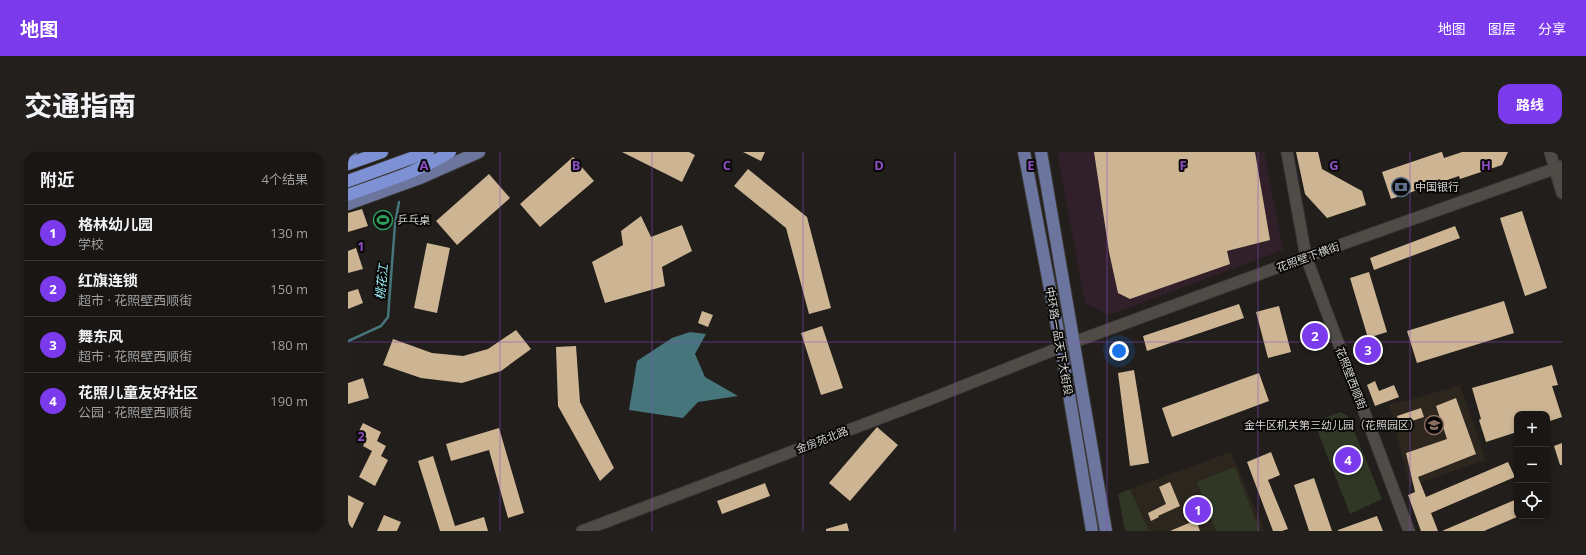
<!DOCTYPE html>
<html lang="zh">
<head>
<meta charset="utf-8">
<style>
  body { margin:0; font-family:"Open Sans","Noto Sans SC",sans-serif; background:#221f1d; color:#f1f3f6 }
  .controls { position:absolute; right:12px; bottom:12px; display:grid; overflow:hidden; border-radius:8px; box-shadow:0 2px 6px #0003 }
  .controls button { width:36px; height:36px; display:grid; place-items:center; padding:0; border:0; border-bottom:1px solid #373534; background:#191614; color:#f1f3f6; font:20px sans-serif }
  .you { position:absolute; left:771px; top:199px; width:14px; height:14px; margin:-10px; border:3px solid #fff; border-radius:50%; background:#1a73e8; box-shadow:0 0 0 6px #1a73e833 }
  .badge { display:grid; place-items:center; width:26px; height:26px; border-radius:50%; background:#7c3aed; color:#fff; font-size:13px; font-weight:700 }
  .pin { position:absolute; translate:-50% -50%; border:2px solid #fff; box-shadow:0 1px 4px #0006 }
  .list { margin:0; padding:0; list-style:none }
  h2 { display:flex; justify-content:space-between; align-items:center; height:52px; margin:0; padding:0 16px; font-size:17px }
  h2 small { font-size:13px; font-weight:400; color:#9f9fa0 }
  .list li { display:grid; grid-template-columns:26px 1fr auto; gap:12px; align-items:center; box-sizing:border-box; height:56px; padding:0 16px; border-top:1px solid #373534 }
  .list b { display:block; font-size:15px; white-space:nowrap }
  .list p { margin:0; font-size:13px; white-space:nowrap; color:#9f9fa0 }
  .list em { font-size:13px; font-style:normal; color:#9f9fa0 }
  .icon { flex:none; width:22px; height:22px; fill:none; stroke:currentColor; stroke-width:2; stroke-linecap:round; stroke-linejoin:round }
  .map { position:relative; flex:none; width:1214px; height:379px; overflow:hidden; border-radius:12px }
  header { display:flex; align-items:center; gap:24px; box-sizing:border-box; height:56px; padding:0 20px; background:#7c3aed; color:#fff }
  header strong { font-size:19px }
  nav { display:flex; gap:22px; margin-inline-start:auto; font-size:14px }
  .intro { display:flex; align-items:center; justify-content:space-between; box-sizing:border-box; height:96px; padding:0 24px }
  h1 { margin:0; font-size:28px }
  .button { padding:10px 18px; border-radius:12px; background:#7c3aed; color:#fff; font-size:14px; font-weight:700 }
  main { display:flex; gap:24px; padding:0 24px }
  aside { flex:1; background:#191614; border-radius:12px; box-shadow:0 2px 6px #0003 }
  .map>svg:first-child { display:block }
  .commercial { fill:#312029 }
  .built { fill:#2c261e }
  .green { fill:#303825 }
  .water { fill:#46767b }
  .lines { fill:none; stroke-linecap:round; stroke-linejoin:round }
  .stream { stroke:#46767b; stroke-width:2.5 }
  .building { fill:#cdb594 }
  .minor-casing { stroke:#3b3937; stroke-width:13 }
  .major-casing { stroke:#3b3937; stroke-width:14 }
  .highway-casing { stroke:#3b3937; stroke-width:14 }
  .minor { stroke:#4f4c48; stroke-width:11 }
  .major { stroke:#6b759d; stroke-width:12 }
  .highway { stroke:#7e91d5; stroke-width:12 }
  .grid { fill:none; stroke:#8d4ec3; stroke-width:1; stroke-opacity:0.55 }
  .labels { text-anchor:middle; stroke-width:4; stroke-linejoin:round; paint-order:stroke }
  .poi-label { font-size:11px; fill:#d5d4d2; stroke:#090807; text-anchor:start }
  .street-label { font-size:11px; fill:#d5d4d2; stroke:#090807 }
  .water-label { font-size:12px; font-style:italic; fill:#9ff4fd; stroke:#090807 }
  .grid-label { font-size:13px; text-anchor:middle; font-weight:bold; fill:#8d4ec3; stroke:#090807; stroke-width:4; stroke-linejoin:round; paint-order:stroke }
</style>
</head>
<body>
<header>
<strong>地图</strong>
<nav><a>地图</a><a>图层</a><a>分享</a></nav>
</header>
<div class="intro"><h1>交通指南</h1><a class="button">路线</a></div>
<main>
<aside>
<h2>附近<small>4个结果</small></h2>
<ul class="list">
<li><span class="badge">1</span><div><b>格林幼儿园</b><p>学校</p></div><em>130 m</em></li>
<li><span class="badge">2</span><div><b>红旗连锁</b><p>超市 · 花照壁西顺街</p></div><em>150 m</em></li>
<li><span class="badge">3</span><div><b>舞东风</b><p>超市 · 花照壁西顺街</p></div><em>180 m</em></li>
<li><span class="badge">4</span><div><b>花照儿童友好社区</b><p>公园 · 花照壁西顺街</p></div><em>190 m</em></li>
</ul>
</aside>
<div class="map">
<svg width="1214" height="379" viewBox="0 0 1214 379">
  <rect width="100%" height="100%" fill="#211e1b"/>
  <path class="commercial" d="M709 0H916L935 98 761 163 737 151Z"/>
  <path class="built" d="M1112 233 1138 308 1062 334 1041 252 1055 250Z
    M883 300 917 379H801L782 337Z"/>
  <path class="green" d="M992 260 1000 264 1034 347 1002 362 966 270Z
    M887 315 912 379H868L849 330Z
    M782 337 801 379H777L770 342Z"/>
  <path class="water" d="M342 180 358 182 347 202 357 225 390 244 350 250 335 266 281 258 289 209 324 186Z"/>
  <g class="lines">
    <path class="stream" d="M0 189 33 174 40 165 47 72 51 50"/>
  </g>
  <path class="building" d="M274 0H341L347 3 334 30Z
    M395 0H417L413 9Z
    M746 0H907L922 88 879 99 882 112 782 147 770 141 761 100Z
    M948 0H970L974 17 1014 39 1018 53 979 66 957 42Z
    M1093 0H1094L1096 6 1114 0H1160L1154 13 1112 27 1111 24 1043 47 1034 20Z
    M225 5 246 29 192 75 172 52Z
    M400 17 459 65 483 156 461 162 438 76 386 34Z
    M141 22 162 46 109 93 88 69Z
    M14 57 20 74 0 80V61Z
    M1174 59 1199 136 1177 144 1152 66Z
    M293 64 303 85 334 73 344 99 314 115 317 134 257 151 244 110 275 93 273 79Z
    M1107 74 1112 86 1026 118 1022 106Z
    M79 91 102 96 89 161 66 156Z
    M8 96 15 117 0 121V99Z
    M1021 120 1039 180 1020 186 1002 126Z
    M10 137 15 151 0 157V140Z
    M1156 149 1166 181 1069 211 1059 179Z
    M891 152 896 166 799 199 795 184Z
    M931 154 943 200 920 206 908 160Z
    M354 159 365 163 360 175 350 171Z
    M474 174 495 236 473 243 453 181Z
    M168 178 183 197 153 219 114 231 73 226 35 213 45 187 84 201 115 204 140 197Z
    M228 194 232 250 266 316 252 329 210 254 208 195Z
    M1204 213 1210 233 1204 234 1214 265 1199 270V262H1169V280L1138 290 1131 268 1133 267 1124 236Z
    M786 218 801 311 782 314 770 221Z
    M911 221 921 249 824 285 814 256Z
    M15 226 21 246 0 252V231Z
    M1027 229 1031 239 1046 233 1051 245 1027 254 1019 233Z
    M1108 246 1128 302 1070 325 1078 345 1160 310 1167 325 1083 361 1090 379H1073L1060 343 1067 340 1058 301 1099 287 1088 254Z
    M1073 256 1076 265 1052 273 1049 264Z
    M15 271 33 280 29 289 38 294 33 304 40 308 27 334 11 325 24 299 15 294 19 286 10 281Z
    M529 275 550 293 502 349 481 331Z
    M151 276 176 361 160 366 141 298 103 309 98 292Z
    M1214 291V313H1212L1206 294Z
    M923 300 932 323 920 328 940 377 934 379H925L899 310Z
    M85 304 107 374 136 365 140 379H92L70 309Z
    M966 326 984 379H961L946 333Z
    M822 330 832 354 810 364 811 365 803 369 800 361 818 352 811 335Z
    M417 331 422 344 374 362 369 349Z
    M0 343 16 351 3 379H0Z
    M1169 347V365L1136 379H1094Z
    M36 363 53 370 49 379H29Z
    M1029 364 1035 379H990V378Z
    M848 368 852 379H822Z
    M499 371 501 379H478V377Z"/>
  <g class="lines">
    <g class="minor-casing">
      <path id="minor" d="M939 0 958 105 1061 379
        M1202 0 1214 41
        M234 379 580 248 726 190 958 105 1214 14"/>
    </g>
    <g class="major-casing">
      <path id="major" d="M676 0 713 195 744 379
        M693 0 758 379
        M0 1 3 0
        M0 52 72 26 131 0"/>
    </g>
    <g class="highway-casing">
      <path id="highway" d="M0 12 34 0
        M0 29 80 0
        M0 43C35 30 71 20 102 0"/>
    </g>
    <use href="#minor" class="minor"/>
    <use href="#major" class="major"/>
    <use href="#highway" class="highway"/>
  </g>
  <path class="grid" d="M152 0V379M304 0V379M455 0V379M607 0V379M759 0V379M910 0V379M1062 0V379M0 190H1214"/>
  <defs>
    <g id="bank-ring" transform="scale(1)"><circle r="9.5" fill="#090807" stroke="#5c6f8a" stroke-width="1.5"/><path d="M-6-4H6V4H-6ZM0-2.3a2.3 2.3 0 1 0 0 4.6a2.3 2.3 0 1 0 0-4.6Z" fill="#5c6f8a"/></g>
    <g id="stadium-ring" transform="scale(1)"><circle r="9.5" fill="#090807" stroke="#2e9e5b" stroke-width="1.5"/><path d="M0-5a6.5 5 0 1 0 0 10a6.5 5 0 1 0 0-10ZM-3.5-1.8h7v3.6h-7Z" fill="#2e9e5b"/></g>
    <g id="school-ring" transform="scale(1)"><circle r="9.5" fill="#090807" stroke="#8d6e63" stroke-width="1.5"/><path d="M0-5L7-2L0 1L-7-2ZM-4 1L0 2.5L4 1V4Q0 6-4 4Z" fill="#8d6e63"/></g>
  </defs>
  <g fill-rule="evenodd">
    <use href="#bank-ring" x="1053" y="35"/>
    <use href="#stadium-ring" x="35" y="68"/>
    <use href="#school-ring" x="1086" y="273"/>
  </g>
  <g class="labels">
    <g class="poi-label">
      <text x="1067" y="39">中国银行</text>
      <text x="49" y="72">乒乓桌</text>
      <text x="1072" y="277" text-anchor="end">金牛区机关第三幼儿园（花照园区）</text>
    </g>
    <g class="street-label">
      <text transform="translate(960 105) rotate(-20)" y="4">花照壁下横街</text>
      <text transform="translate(711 189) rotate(80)" y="4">中环路一品天下大街段</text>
      <text transform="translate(1003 226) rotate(69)" y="4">花照壁西顺街</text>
      <text transform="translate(474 288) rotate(-21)" y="4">金房苑北路</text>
    </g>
    <g class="water-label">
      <text transform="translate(34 130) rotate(-84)" y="4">桃花江</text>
    </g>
  </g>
  <g class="grid-label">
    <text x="76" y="18">A</text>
    <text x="228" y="18">B</text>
    <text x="379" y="18">C</text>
    <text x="531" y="18">D</text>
    <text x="683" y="18">E</text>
    <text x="835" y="18">F</text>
    <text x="986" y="18">G</text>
    <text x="1138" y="18">H</text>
    <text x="13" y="99">1</text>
    <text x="13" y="289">2</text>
  </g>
</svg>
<div class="controls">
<button>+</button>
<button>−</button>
<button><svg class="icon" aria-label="locate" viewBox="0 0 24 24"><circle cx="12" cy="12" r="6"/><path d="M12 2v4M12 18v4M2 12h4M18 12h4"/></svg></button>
</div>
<div class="you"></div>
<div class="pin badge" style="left:850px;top:358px">1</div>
<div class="pin badge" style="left:967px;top:184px">2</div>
<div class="pin badge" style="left:1020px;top:198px">3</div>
<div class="pin badge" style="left:1000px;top:308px">4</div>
</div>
</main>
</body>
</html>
